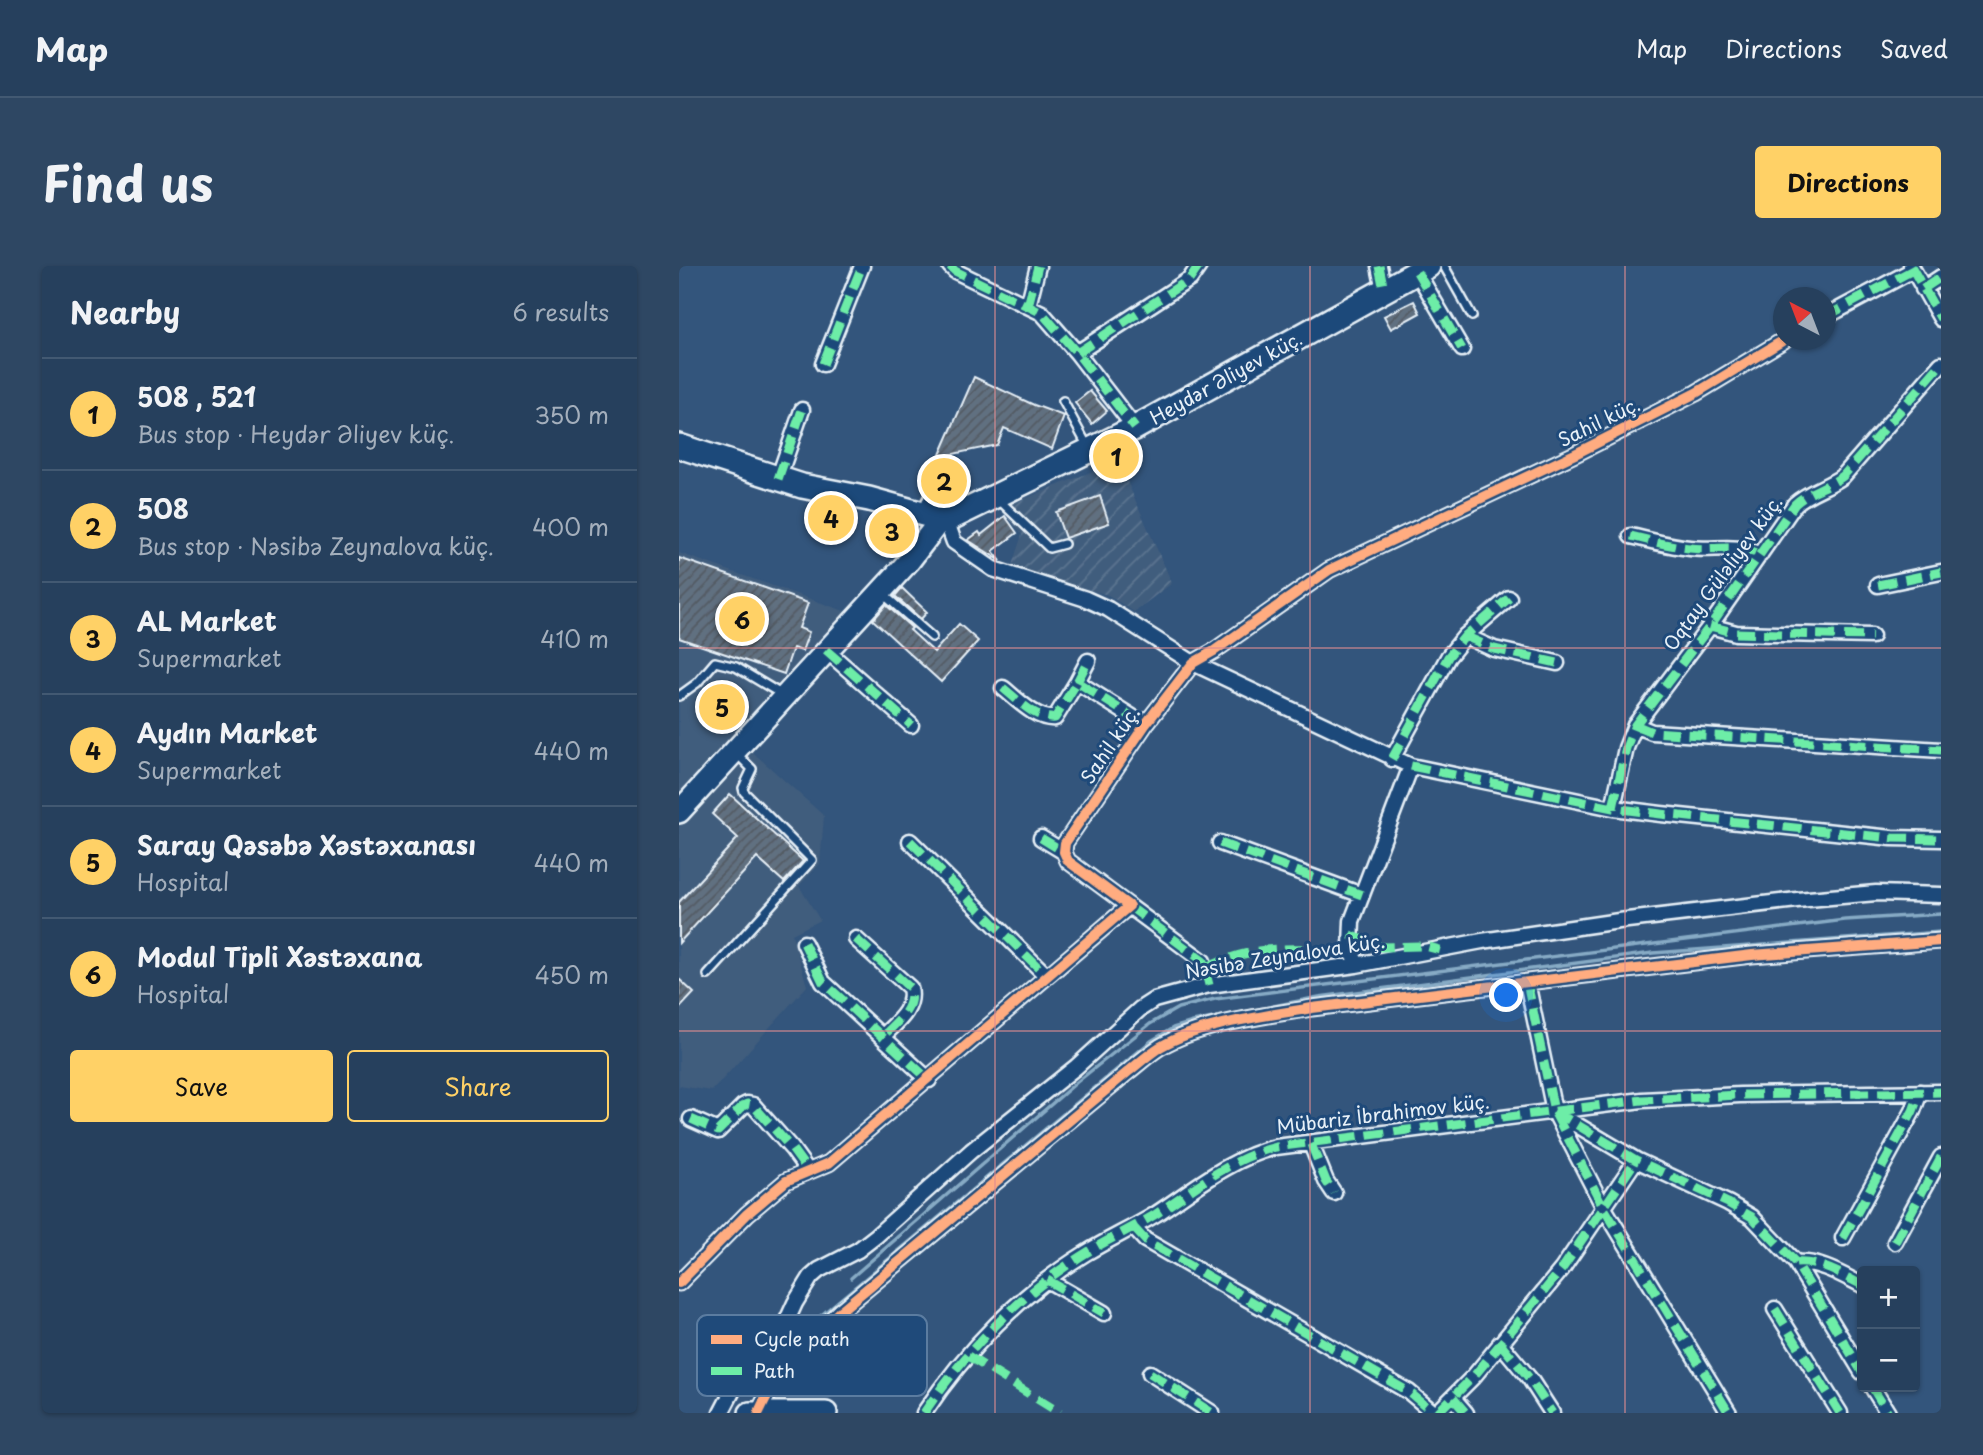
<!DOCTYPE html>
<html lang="en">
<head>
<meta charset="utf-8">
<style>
  body { margin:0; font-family:"Playpen Sans",sans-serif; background:#2e4763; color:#f1f3f6 }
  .controls { position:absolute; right:21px; bottom:21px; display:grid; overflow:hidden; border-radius:7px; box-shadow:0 2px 5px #0004 }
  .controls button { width:63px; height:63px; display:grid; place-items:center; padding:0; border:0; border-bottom:2px solid #425972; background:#26405d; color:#f1f3f6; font:35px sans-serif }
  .compass { position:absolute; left:1094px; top:21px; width:63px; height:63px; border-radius:50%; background:#26405d; box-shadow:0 2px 5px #0004; rotate:318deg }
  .you { position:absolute; left:828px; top:730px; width:24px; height:24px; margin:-18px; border:5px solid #fff; border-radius:50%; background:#1a73e8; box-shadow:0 0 0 10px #1a73e833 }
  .badge { display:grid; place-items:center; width:46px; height:46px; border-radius:50%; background:#ffd166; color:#111; font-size:23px; font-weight:700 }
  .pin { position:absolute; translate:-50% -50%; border:4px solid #fff; box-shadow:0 2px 7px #0006 }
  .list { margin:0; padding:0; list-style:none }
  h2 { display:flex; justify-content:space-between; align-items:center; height:91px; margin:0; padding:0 28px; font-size:30px }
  h2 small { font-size:23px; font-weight:400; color:#a4afbc }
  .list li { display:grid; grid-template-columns:46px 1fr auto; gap:21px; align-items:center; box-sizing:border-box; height:112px; padding:0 28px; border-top:2px solid #425972 }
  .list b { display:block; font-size:26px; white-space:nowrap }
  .list p { margin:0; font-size:23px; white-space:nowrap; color:#a4afbc }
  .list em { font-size:23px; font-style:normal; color:#a4afbc }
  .actions { display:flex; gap:14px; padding:21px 28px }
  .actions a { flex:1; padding:16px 0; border:2px solid #ffd166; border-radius:7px; text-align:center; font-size:24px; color:#ffd166 }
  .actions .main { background:#ffd166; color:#111 }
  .map { position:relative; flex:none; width:1262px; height:1147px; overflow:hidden; border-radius:7px }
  header { display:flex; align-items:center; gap:42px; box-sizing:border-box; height:98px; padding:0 35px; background:#26405d; border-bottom:2px solid #425972 }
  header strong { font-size:33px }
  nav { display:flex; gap:38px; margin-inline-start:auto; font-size:24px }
  .intro { display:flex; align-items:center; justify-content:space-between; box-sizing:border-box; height:168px; padding:0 42px }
  h1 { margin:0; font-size:49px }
  .button { padding:18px 32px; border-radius:7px; background:#ffd166; color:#111; font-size:24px; font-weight:700 }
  main { display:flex; gap:42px; padding:0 42px }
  aside { flex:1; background:#26405d; border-radius:7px; box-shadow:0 2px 5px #0004 }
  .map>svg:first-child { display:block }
  .built { fill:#415d7d }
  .industrial { fill:url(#industrial-furrows) }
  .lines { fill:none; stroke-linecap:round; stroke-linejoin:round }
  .stream { stroke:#87abc5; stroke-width:3.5 }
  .building { fill:url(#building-hatch); stroke:#e8f1f8; stroke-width:2 }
  .lane-casing { stroke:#e8f1f8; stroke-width:12 }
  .street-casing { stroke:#e8f1f8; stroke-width:19 }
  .secondary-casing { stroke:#e8f1f8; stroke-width:26 }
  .primary-casing { stroke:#e8f1f8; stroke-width:28 }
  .lane { stroke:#1f4a7a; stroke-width:7 }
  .street { stroke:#1f4a7a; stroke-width:14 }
  .secondary { stroke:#1f4a7a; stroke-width:21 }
  .primary { stroke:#1f4a7a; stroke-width:23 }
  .quiet { stroke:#6deda7; stroke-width:9; stroke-dasharray:18 9; stroke-linecap:butt }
  .cycleway-casing { stroke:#1f4a7a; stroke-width:15 }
  .cycleway { stroke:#ffac80; stroke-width:10 }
  .grid { fill:none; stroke:#df8c90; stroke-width:2; stroke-opacity:0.55 }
  .labels { text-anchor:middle; stroke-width:6; stroke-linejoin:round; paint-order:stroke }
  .street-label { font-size:19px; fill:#e8f1f8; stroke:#1f4a7a }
  .key { fill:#1f4a7a; stroke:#5b7ca0; stroke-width:2 }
  .key-label { font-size:19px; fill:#e8f1f8 }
</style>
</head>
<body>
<header>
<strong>Map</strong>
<nav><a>Map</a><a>Directions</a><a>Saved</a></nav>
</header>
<div class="intro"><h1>Find us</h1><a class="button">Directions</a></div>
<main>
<aside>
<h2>Nearby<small>6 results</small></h2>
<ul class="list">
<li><span class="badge">1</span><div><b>508 , 521</b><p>Bus stop · Heydər Əliyev küç.</p></div><em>350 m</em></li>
<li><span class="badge">2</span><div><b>508</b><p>Bus stop · Nəsibə Zeynalova küç.</p></div><em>400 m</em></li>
<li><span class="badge">3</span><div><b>AL Market</b><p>Supermarket</p></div><em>410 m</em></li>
<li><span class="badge">4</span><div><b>Aydın Market</b><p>Supermarket</p></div><em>440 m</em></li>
<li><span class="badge">5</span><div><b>Saray Qəsəbə Xəstəxanası</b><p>Hospital</p></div><em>440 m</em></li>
<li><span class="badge">6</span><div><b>Modul Tipli Xəstəxana</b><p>Hospital</p></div><em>450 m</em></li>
</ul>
<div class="actions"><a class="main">Save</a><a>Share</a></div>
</aside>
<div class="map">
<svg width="1262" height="1147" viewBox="0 0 1262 1147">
  <defs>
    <pattern id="industrial-furrows" width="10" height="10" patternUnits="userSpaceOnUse" patternTransform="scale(1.75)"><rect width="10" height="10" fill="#415d7d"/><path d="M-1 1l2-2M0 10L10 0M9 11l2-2" fill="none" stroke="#5c7590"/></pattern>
    <pattern id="building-hatch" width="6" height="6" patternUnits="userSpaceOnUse" patternTransform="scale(1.75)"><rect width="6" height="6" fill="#616f80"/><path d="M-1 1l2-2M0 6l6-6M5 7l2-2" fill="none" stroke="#525a62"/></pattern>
  </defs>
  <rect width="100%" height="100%" fill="#33557c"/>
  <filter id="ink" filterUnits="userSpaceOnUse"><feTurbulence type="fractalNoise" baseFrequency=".0143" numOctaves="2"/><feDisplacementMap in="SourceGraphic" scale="14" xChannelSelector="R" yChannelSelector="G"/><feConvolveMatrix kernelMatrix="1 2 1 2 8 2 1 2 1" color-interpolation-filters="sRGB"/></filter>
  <g filter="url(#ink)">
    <path class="built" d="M0 287 171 347 0 534Z
      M69 482 145 550 141 598 120 620 141 654 113 668 128 720 33 825 0 820V556Z"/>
    <path class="industrial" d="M439 195 493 317 455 346 429 329 332 302 343 269 323 242Z"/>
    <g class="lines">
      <path class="stream" d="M172 1012 398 816 471 758 499 742 536 733 1166 654 1262 648
        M78 1116 110 1076 472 775 494 762 514 756 640 731 974 687 1262 666"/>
    </g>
    <path class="building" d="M735 35 741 47 712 63 705 50Z
      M295 111 355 139 385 150 373 183 325 162 318 179 260 191Z
      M411 125 428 145 413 158 396 137Z
      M421 230 430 257 386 272 377 246Z
      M142 241 166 249 161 264 137 256Z
      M326 250 338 267 314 285 322 295 289 274 300 266 302 269Z
      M206 253 235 263 228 276 221 274 218 284 197 277Z
      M0 292 129 337 120 362 130 366 123 385 114 382 105 408 0 372Z
      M223 322 248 346 242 353 216 330Z
      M207 339 233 362 231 364 255 386 280 358 299 375 262 416 194 354Z
      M51 528 124 595 105 616 78 592 0 677V636L59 572 33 548Z
      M0 713 15 727 0 743Z"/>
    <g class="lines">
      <g class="lane-casing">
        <path id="lane" d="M765 0 793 50
          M384 135 409 181
          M319 233 370 282 385 278
          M204 328 253 371
          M0 430 18 417 36 396 57 401 102 428
          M29 709 133 594 65 526 64 522 73 503 56 486"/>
      </g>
      <g class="street-casing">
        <path id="street" d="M271 0 276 5 363 47 398 87 456 162
          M700 0 705 24
          M1232 0 1262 53
          M738 6 783 83
          M1244 23 1262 11
          M349 40 359 0
          M1146 51 1234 4
          M398 87 511 13 520 0
          M144 98 183 0
          M99 213 123 144
          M267 254 275 276 314 303 407 333 429 343 514 397 732 500 934 542 982 548 1213 572 1262 573
          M952 270C972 275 991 280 1011 282 1035 285 1059 277 1081 289
          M1199 319 1262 306
          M1031 360 1057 367 1193 370
          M786 370 815 383 878 397
          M147 384 232 459
          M398 416 409 395
          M324 422C338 433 357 454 376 452L398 416 466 459
          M956 459 973 466 1262 484
          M713 493 769 391 786 370 830 332
          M934 542 947 482 956 459 1031 360 1116 238C1130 225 1149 221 1164 210L1262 98
          M362 572 385 586
          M231 575 368 710
          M541 577 683 629
          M450 640 524 695 530 719
          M177 673 231 722C236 743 218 756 204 770
          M125 677 144 716 250 814
          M677 699 672 680 673 655 732 500
          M848 716 875 845 925 942 1050 1147
          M876 846 957 894 1049 937 1073 951 1117 997 1183 1106
          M12 853 39 865 64 840 68 838 74 839 113 883 129 905
          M632 878 647 915 655 927
          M455 962 466 974 730 1126 755 1147
          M1164 972 1234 845 1241 826
          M1216 976 1262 891
          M1117 997C1141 995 1163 1009 1183 1019
          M368 1014 425 1047
          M0 1017 68 948 107 915 150 897 450 640 389 595 385 586 386 577 466 459 514 397 535 385 650 304 896 188 1017 127 1105 74
          M1096 1043 1161 1147
          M821 1077 851 1113 873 1147
          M471 1107 533 1147
          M1193 1121 1209 1147
          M774 1132 787 1147
          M80 1146C97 1106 130 1076 161 1045L450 805C460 797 470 788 481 781 521 757 587 750 633 742L1073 689 1262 675
          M42 1147 54 1124 100 1072 116 1037 132 1011 140 1004 179 984 197 970 292 885 397 801 461 743 475 734 530 719 677 699 803 675 940 655 1118 634 1197 627 1262 629
          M245 1147C286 1085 343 1026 407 987 430 973 454 962 477 948 515 923 552 892 597 881L963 834 1061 829 1262 826
          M758 1147 795 1110 883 1003 957 894"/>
      </g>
      <g class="secondary-casing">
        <path id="secondary" d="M0 546 230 295 262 253
          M71 1147H147"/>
      </g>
      <g class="primary-casing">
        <path id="primary" d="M0 180 123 220 190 233 262 253
          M254 242a12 12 0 1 1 24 0a12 12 0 1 1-24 0Z
          M272 252 456 162 749 0"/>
      </g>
      <use href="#lane" class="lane"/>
      <use href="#street" class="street"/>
      <use href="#secondary" class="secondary"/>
      <use href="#primary" class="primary"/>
      <path class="quiet" d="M271 0 276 5 363 47 398 87 456 162
        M700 0 705 24
        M1232 0 1262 53
        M738 6 783 83
        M1244 23 1262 11
        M349 40 359 0
        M1146 51 1234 4
        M398 87 511 13 520 0
        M144 98 183 0
        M99 213 123 144
        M952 270C972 275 991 280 1011 282 1035 285 1059 277 1081 289
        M1199 319 1262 306
        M1031 360 1057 367 1193 370
        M786 370 815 383 878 397
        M147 384 232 459
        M398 416 409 395
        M324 422C338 433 357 454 376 452L398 416 466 459
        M956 459 973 466 1262 484
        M713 493 769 391 786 370 830 332
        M732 500 934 542 982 548 1213 572 1262 573
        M934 542 947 482 956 459 1031 360 1116 238C1130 225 1149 221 1164 210L1262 98
        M362 572 385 586
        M231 575 368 710
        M541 577 683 629
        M450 640 524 695 530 719
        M671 669 702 681 746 680 761 684
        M177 673 231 722C236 743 218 756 204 770
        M125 677 144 716 250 814
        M527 702C566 684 587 682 630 683
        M848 716 875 845 925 942 1050 1147
        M875 845 957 894 1049 937 1073 951 1117 997 1183 1106
        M12 853 39 865 64 840 68 838 74 839 113 883 129 905
        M632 878 647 915 655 927
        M455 962 466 974 730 1126 755 1147
        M1164 972 1234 845 1241 826
        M1216 976 1262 891
        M1117 997C1141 995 1163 1009 1183 1019
        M368 1014 425 1047
        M1096 1043 1161 1147
        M821 1077 851 1113 873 1147
        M289 1090 381 1147
        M471 1107 533 1147
        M1193 1121 1209 1147
        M774 1132 787 1147
        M245 1147C286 1085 343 1026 407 987 430 973 454 962 477 948 515 923 552 892 597 881L963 834 1061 829 1262 826
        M758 1147 795 1110 883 1003 957 894"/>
      <g class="cycleway-casing">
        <path id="cycleway" d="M0 1017 68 948 107 915 150 897 450 640 389 595 385 586 386 577 466 459 514 397 535 385 650 304 896 188 1017 127 1105 74
          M80 1146C97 1106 130 1076 161 1045L450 805C460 797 470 788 481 781 521 757 587 750 633 742L1073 689 1262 675"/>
      </g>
      <use href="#cycleway" class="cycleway"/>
    </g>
  </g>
  <path class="grid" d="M316 0V1147M631 0V1147M946 0V1147M0 382H1262M0 765H1262"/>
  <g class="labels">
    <g class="street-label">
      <text transform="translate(547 112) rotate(-29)" y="7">Heydər Əliyev küç.</text>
      <text transform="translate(920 156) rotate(-26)" y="7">Sahil küç.</text>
      <text transform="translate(1044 307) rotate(-54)" y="7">Oqtay Güləliyev küç.</text>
      <text transform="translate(431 479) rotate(-56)" y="7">Sahil küç.</text>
      <text transform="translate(606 690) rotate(-9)" y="7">Nəsibə Zeynalova küç.</text>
      <text transform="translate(704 848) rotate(-7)" y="7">Mübariz İbrahimov küç.</text>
    </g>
  </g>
  <rect x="18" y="1049" width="230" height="81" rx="10" class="key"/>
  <rect x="32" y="1069" width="31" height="9" fill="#ffac80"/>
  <rect x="32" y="1101" width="31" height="8" fill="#6deda7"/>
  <g class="key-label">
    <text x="75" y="1080">Cycle path</text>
    <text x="75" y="1112">Path</text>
  </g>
</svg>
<div class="controls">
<button>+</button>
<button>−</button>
</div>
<svg class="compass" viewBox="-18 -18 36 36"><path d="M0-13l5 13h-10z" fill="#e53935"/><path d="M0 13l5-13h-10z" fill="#a4afbc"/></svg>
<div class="you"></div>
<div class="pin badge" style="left:437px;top:190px">1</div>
<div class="pin badge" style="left:265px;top:215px">2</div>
<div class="pin badge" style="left:213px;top:265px">3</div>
<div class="pin badge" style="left:152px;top:252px">4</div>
<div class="pin badge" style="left:43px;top:441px">5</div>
<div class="pin badge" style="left:63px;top:353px">6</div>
</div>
</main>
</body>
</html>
